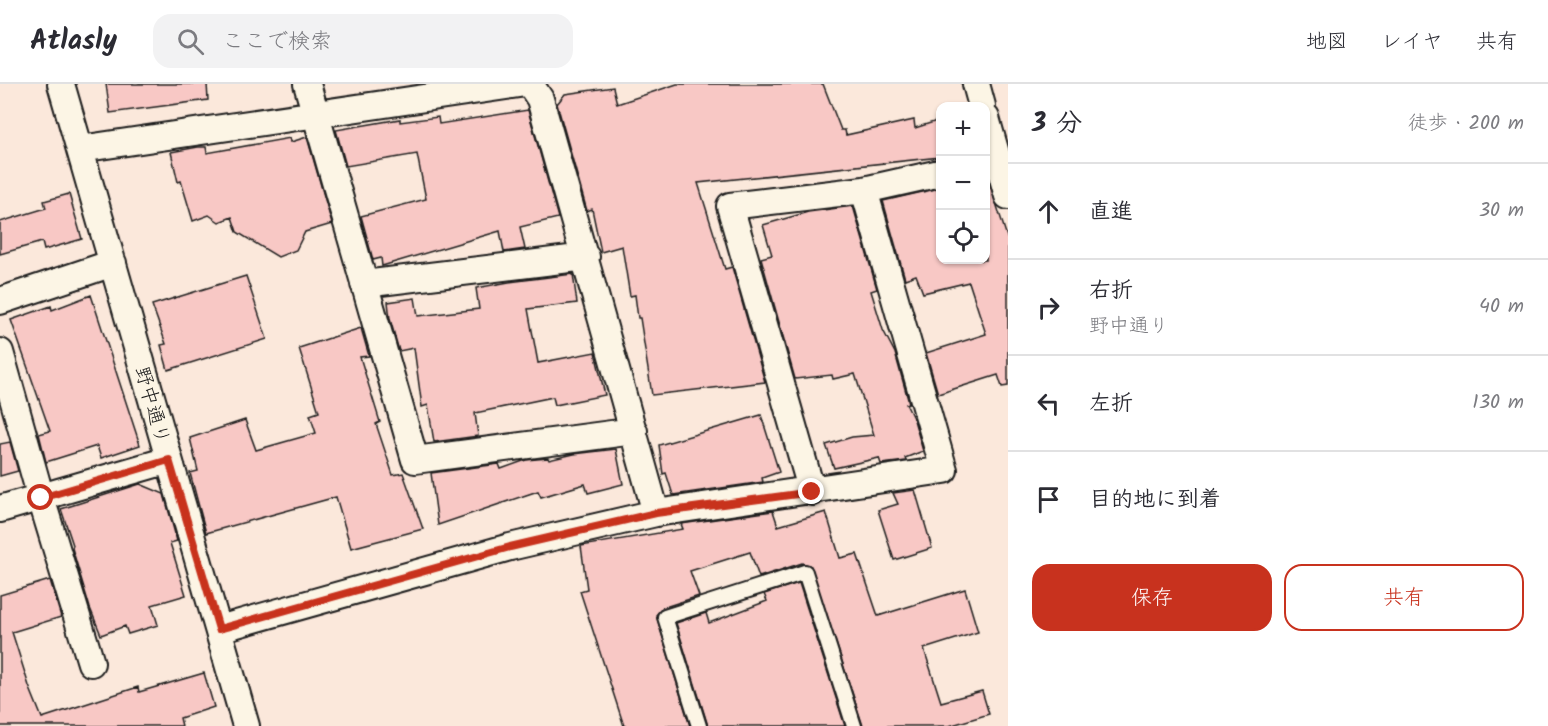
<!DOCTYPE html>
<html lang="ja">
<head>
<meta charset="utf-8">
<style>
  body { margin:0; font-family:Kalam,"Klee One",sans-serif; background:#f2f2f3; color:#2b2b33 }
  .controls { position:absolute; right:18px; top:18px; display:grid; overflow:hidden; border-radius:12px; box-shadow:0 2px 4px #0004 }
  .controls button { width:54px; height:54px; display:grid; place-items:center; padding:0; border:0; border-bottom:2px solid #e1e1e2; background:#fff; color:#2b2b33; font:30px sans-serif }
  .stop { position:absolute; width:18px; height:18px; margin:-14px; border:4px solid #c8321e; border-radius:50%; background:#fff }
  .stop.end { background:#c8321e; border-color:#fff; box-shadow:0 2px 6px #0008 }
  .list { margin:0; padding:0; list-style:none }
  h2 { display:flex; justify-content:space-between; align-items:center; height:78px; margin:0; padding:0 24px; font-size:26px }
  h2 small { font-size:20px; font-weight:400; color:#7c7c81 }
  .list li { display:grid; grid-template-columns:39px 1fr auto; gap:18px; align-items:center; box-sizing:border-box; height:96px; padding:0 24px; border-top:2px solid #e1e1e2 }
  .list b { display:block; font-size:22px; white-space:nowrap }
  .list p { margin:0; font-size:20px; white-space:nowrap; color:#7c7c81 }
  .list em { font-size:20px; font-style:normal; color:#7c7c81 }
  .actions { display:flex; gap:12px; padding:18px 24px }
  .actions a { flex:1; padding:14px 0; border:2px solid #c8321e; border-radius:18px; text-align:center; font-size:21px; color:#c8321e }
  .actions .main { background:#c8321e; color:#fff }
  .icon { flex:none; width:33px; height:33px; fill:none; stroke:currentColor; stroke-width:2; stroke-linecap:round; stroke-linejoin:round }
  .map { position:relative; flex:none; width:1008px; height:642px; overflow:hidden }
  header { display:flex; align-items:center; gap:36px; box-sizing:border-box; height:84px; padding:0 30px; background:#fff; border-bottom:2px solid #e1e1e2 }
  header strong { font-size:28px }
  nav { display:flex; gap:33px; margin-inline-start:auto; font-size:21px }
  .search { width:420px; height:54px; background:#f2f2f3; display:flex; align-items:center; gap:15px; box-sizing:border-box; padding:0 21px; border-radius:18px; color:#7c7c81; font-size:22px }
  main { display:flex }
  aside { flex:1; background:#fff }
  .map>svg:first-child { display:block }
  .building { fill:#f8c8c5; stroke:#1c1c1c; stroke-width:1.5 }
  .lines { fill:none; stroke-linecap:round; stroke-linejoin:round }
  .lane-casing { stroke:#1c1c1c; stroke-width:18 }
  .street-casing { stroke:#1c1c1c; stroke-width:30 }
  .lane { stroke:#fcf5e5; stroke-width:14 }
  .street { stroke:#fcf5e5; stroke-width:26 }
  .route { stroke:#c8321e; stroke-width:8 }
  .labels { text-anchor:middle; stroke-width:4.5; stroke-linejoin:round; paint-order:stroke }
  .street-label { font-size:20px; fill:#1c1c1c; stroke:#fcf5e5 }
</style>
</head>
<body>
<header>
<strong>Atlasly</strong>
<div class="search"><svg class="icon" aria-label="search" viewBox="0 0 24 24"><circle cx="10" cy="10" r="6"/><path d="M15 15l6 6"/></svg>ここで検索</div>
<nav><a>地図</a><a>レイヤ</a><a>共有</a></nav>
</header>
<main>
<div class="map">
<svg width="1008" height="642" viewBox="0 0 1008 642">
  <rect width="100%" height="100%" fill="#fbe8db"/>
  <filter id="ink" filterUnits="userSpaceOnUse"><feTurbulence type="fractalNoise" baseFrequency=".0167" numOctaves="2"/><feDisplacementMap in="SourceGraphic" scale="12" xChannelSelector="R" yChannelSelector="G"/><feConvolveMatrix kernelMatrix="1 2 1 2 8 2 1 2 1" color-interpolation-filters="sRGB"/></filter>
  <g filter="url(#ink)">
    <path class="building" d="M106 0H207L208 16 110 29Z
      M677 0H823L841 46H845L846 51 914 36 915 44 940 36V73L698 99 725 185 732 183 765 298 652 311 640 234H638L635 211 630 212 622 162 601 168 592 125 587 127 557 20 565 10 613 3 617 20Z
      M528 26 558 134 520 143 525 165 504 168 500 147 382 182 381 174 373 176 361 132 426 115 417 70 346 82 336 46 400 35V38L438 33 439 40Z
      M307 53 332 140 305 148 296 166 278 173 237 148 232 133 219 138 209 131 193 137 181 97 178 98 171 68 198 63H206L207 69 290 54 291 58Z
      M986 88 1008 156V302L1002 303 998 291 938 310 926 269 986 250 969 198 923 209 916 191 905 195 883 117 940 104V176H986Z
      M69 110 82 155 44 166 42 158 0 170V138L46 124 44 117Z
      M853 122 877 205 871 207 883 246 895 269 909 319 906 320 914 336 923 367 905 374 906 377 881 380 879 374 834 384 826 361 852 353 874 351 855 290 833 295 832 291 795 295 761 174 772 171 763 141 808 128Z
      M573 190 577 219 528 225 538 279 595 268 605 311 555 321 553 313 475 329 478 352 434 358 428 321 422 323 414 264 399 267 390 235 388 218 415 214 418 232 479 225 476 204 509 198Z
      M246 192 267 255 168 286 161 261 166 260 152 221Z
      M91 211 140 361 101 374 97 362 46 378 39 350 50 347 11 236 51 222 52 226Z
      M361 244 369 272 360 273 380 338 376 340 393 391 403 389 423 445 351 464 336 413 206 449 190 389 198 387 190 354 245 336 256 366 316 349 310 331 319 328 299 264Z
      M761 331 779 388 762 394 763 398 673 411 666 389 663 390 659 361Z
      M10 358 18 387 0 392V360Z
      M616 365 623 400 588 409 585 400 541 413 538 407 438 441 431 389 499 380 501 385 526 376 548 374 549 376 574 370Z
      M140 400 164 410 177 457 170 459 186 511 152 521 158 541 128 550 125 542 101 551 90 524 72 464 73 461 61 425Z
      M915 406 932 464 894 476 878 426 898 420 893 409Z
      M773 427 778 442 826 428 840 474 857 470 878 532 965 505 978 548 924 565 941 618 982 607 989 630 949 642H863L811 482 802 479 759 493 750 468 690 487 699 512 662 524 656 531 690 642H624L580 507 587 505 581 462 683 445 681 440Z
      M50 496 61 533 12 548 29 602 42 634 138 603 139 608 204 589 214 623 180 634 182 642H0V511Z
      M799 499 845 642H708L676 539 706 529 709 539 767 517 764 510Z"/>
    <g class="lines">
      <g class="lane-casing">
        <path id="lane" d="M699 642 665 533 805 488 854 642"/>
      </g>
      <g class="street-casing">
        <path id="street" d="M61 0 246 642
          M307 0 415 376 634 347
          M530 0 540 15 656 429
          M976 0 982 22
          M986 34 1008 112
          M80 65 519 0
          M364 200 586 173
          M0 217 113 179
          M0 268 41 414 91 579
          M812 408 730 122 864 106 940 89
          M0 425 169 376
          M219 545 510 463 656 429 944 386 864 106"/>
      </g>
      <use href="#lane" class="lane"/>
      <use href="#street" class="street"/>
    </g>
  </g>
  <g class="lines" filter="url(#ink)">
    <path class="route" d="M41 414 169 376 219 545 510 463 656 429 812 408"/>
  </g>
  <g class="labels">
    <g class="street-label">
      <text transform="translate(153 321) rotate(74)" y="7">野中通り</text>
    </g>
  </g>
</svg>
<div class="controls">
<button>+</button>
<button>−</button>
<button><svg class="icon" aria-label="locate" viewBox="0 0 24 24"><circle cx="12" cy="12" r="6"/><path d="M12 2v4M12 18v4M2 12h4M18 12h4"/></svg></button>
</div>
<div class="stop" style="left:41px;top:414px"></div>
<div class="stop end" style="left:812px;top:408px"></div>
</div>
<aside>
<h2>3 分<small>徒歩 · 200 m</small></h2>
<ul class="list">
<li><svg class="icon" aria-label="ahead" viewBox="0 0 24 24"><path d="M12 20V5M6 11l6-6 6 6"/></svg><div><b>直進</b></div><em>30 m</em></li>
<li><svg class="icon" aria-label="right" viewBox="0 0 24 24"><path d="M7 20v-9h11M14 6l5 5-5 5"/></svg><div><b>右折</b><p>野中通り</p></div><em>40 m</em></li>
<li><svg class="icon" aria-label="left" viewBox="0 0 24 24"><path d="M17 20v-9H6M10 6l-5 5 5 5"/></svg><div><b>左折</b></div><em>130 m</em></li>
<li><svg class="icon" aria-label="arrive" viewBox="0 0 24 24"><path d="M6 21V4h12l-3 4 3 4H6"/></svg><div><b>目的地に到着</b></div></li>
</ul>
<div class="actions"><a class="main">保存</a><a>共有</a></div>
</aside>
</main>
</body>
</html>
